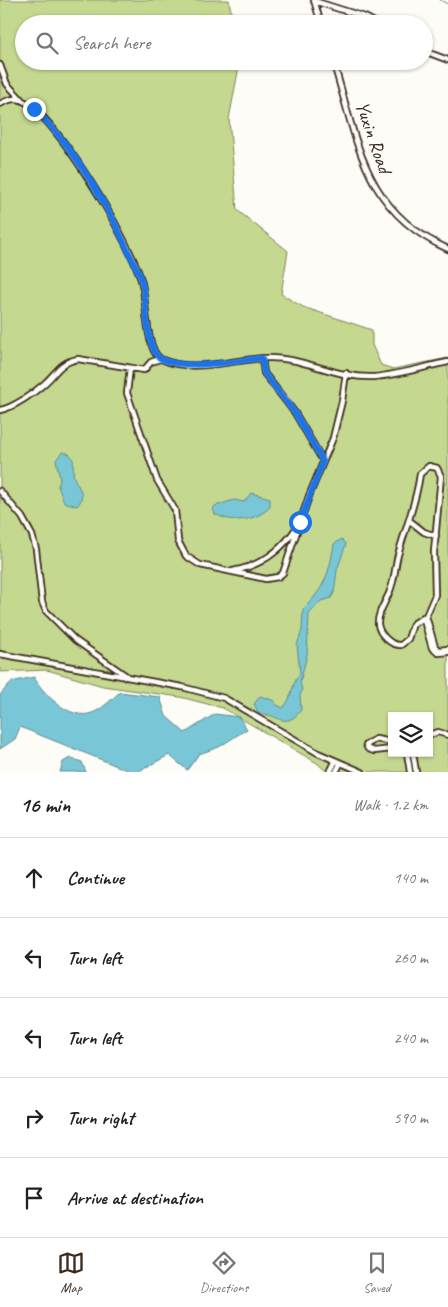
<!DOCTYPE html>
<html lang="en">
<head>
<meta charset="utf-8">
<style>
  body { margin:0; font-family:Caveat,sans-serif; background:#f2f2f2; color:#202124 }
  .controls { position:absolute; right:15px; bottom:15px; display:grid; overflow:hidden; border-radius:0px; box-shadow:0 1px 4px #0004 }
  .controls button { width:45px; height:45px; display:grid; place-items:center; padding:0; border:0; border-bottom:1px solid #e0e0e0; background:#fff; color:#202124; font:25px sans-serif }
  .stop { position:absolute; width:15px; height:15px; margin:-11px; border:4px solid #1a73e8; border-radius:50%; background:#fff }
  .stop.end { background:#1a73e8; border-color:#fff; box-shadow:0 1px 5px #0008 }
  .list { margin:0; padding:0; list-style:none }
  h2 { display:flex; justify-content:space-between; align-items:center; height:65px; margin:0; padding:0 20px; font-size:21px }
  h2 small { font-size:16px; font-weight:400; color:#757577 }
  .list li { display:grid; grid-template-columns:32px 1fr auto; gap:15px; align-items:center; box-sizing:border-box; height:80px; padding:0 20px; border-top:1px solid #e0e0e0 }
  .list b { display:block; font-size:19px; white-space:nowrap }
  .list em { font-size:16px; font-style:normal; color:#757577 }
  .icon { flex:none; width:28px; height:28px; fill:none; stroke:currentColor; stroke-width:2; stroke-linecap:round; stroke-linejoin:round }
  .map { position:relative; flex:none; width:448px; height:772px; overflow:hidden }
  .search { position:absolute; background:#fff; box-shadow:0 1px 4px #0004; left:15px; right:15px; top:15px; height:55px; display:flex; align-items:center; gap:12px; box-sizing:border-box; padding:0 18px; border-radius:28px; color:#757577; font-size:19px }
  .sheet { height:465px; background:#fff }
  nav { display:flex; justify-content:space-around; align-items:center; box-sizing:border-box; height:70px; border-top:1px solid #e0e0e0; background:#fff; font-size:14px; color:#757577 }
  nav a { display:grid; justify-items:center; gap:2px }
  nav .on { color:#3b2a1e }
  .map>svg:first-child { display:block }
  .green { fill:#c4d98f; stroke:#808256; fill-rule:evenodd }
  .water { fill:#79c7d6; stroke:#60888c }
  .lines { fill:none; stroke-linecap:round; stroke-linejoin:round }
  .stream { stroke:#60888c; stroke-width:1 }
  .minor-casing { stroke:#3b2a1e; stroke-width:8 }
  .minor { stroke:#fdfcf7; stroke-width:4.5 }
  .route { stroke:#1a73e8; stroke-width:6 }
  .labels { text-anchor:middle; stroke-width:4.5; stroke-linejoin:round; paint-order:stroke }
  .street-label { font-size:20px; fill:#3b2a1e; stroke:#fdfcf7 }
</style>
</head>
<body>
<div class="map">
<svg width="448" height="772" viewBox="0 0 448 772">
  <rect width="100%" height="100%" fill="#fdfcf7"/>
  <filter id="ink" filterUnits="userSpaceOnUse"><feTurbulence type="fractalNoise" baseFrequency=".02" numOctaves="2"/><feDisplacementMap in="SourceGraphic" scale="10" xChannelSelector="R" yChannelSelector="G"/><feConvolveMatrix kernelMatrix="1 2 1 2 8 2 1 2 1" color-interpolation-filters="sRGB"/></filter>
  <g filter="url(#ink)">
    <path class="green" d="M0 0H229L233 24H24V61H240L229 119 237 210 288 251 281 294 303 307 372 330V345L381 365 393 369 448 358V772H327L317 763 223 708 180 697 103 686 47 670 0 672ZM392 716H429V753H392Z"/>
    <path class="water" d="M62 452C79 454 71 467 74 477 77 487 88 494 77 506L64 502 58 486 60 480 56 460Z
      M251 493 270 498V507C256 521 233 524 215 514L213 509 215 506 234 500 244 502Z
      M342 539 346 544 337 570 334 593 331 598 321 601 309 614 307 655 300 682 302 690 300 696 301 710C284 732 277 712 259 714L254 704 260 696 275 701V704L283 708C293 698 291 684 300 673L297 645 302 630 303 609C325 588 329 574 334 544Z
      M34 677C43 694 70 721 92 713 101 710 112 699 120 692L160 697 166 716 185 733 215 714 239 717 247 729 219 747 199 754 187 770 169 755 137 772H132L20 727 15 739 0 749V695L11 682Z
      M70 758 82 762 86 772H60L63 762Z"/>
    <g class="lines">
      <path class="stream" d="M440 0 448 4"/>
      <g class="minor-casing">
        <path id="minor" d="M314 0 321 24
          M314 1 365 17 378 24
          M424 51 448 60
          M333 61C358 142 363 211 448 249
          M0 65 7 84 21 99
          M0 104C7 100 14 97 21 100 55 113 131 243 141 280 147 298 145 351 161 359 193 374 233 359 266 358 302 356 337 379 374 377 398 375 424 367 448 362
          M262 358 264 373 295 413 323 461
          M130 368 127 393 157 480 175 510 178 541 186 556 200 565 266 579 278 577 283 573 309 496 333 438 342 401 346 373
          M0 410C13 408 34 393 44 384 58 372 58 363 78 359L144 370 151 362 160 359
          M0 491 22 517 32 535 36 549 42 602 46 611 75 640 128 677
          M410 521 424 532 436 536
          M233 571C260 566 282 550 297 527
          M426 616 413 624 408 639 401 645C391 646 379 634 378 624 377 612 388 599 391 588 395 577 395 566 398 555 406 526 416 504 420 474L429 466 437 468 441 476 434 552 435 595 426 616 435 647 439 650 448 649
          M423 617 432 648 438 653 448 652
          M0 654 182 687 224 698 318 753 362 772
          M429 735 438 732 448 735
          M392 742 376 739 366 745 368 749 374 751 392 749
          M407 753 410 772
          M413 753 416 772
          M330 772 335 762
          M336 772 340 764"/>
      </g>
      <use href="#minor" class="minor"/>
    </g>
  </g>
  <g class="lines" filter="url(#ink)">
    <path class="route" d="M34 109C71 143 104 200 125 244 130 256 137 267 141 279 147 297 145 350 160 358 182 371 237 361 262 358L264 373 295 413 323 461 300 522"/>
  </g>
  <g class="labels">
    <g class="street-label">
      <text transform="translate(374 137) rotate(71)" y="7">Yuxin Road</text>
    </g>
  </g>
</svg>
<div class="controls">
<button><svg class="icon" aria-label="layers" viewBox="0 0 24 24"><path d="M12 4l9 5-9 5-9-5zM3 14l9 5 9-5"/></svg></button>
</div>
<div class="stop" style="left:300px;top:522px"></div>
<div class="stop end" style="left:34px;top:109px"></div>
<div class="search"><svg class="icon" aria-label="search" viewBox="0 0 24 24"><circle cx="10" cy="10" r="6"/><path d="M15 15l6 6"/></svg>Search here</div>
</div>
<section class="sheet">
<h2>16 min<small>Walk · 1.2 km</small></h2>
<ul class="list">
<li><svg class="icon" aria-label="ahead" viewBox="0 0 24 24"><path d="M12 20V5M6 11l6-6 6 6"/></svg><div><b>Continue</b></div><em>140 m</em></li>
<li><svg class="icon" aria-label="left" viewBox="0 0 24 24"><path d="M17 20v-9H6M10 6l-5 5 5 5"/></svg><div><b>Turn left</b></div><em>260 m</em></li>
<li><svg class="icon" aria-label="left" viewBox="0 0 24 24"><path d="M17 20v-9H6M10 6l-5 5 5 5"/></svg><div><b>Turn left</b></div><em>240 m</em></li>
<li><svg class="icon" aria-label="right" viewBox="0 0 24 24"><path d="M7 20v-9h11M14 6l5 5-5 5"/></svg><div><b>Turn right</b></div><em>590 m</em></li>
<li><svg class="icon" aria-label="arrive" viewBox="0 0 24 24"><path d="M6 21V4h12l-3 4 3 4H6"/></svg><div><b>Arrive at destination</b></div></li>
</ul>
</section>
<nav>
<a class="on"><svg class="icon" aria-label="map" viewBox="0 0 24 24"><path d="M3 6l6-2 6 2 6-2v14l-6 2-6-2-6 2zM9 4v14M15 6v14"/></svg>Map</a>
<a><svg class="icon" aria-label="directions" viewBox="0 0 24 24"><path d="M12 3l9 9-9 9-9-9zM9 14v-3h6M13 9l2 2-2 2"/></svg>Directions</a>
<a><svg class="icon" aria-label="saved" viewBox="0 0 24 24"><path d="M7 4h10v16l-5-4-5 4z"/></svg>Saved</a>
</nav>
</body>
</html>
